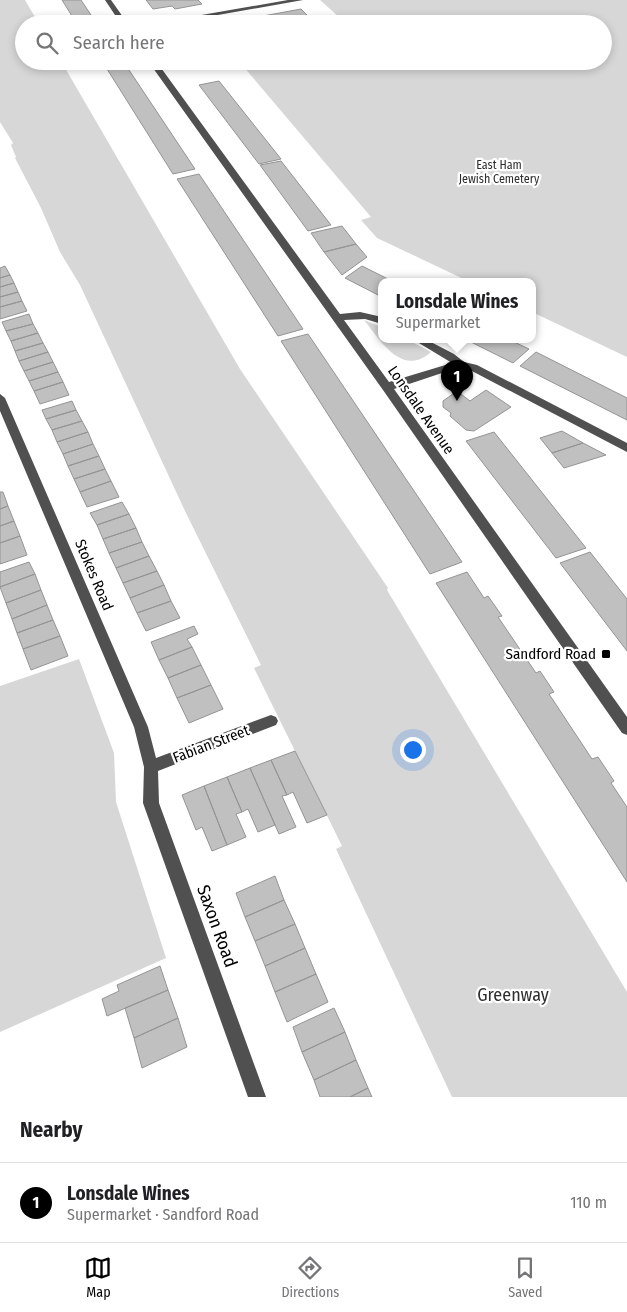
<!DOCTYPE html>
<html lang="en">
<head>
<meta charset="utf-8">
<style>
  body { margin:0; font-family:"Fira Sans Condensed",sans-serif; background:#f6f6f6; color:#202124 }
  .you { position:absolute; left:412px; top:749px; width:18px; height:18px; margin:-12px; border:4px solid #fff; border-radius:50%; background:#1a73e8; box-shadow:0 0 0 8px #1a73e833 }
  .badge { display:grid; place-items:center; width:32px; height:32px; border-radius:50%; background:#000; color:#fff; font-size:16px; font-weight:700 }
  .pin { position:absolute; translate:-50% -41px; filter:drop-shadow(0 1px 2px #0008) }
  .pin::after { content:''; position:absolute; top:26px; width:18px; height:15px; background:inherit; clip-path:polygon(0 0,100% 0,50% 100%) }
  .popup { position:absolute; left:378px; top:278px; width:158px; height:65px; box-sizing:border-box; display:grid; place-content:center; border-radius:10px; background:#fff; filter:drop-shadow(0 1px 4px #0005); font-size:16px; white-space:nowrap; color:#757577 }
  .popup b { font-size:19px; color:#202124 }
  .popup::after { content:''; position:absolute; left:50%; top:100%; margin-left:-10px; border:10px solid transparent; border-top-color:#fff }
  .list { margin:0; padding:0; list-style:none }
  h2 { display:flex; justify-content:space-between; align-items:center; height:65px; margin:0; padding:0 20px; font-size:21px }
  h2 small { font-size:16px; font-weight:400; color:#757577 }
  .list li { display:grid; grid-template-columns:32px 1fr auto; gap:15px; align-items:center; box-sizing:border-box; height:80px; padding:0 20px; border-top:1px solid #e0e0e0 }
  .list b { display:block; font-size:19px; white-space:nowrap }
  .list p { margin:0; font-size:16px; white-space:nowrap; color:#757577 }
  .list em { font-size:16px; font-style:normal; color:#757577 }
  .icon { flex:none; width:28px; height:28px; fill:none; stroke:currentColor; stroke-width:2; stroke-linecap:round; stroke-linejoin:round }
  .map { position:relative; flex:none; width:627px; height:1097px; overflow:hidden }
  .search { position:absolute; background:#fff; box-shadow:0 2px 8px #0003; left:15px; right:15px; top:15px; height:55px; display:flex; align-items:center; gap:12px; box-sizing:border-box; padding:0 18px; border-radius:28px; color:#757577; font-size:19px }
  .sheet { height:145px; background:#fff }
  nav { display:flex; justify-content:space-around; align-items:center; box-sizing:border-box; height:70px; border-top:1px solid #e0e0e0; background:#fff; font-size:14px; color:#757577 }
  nav a { display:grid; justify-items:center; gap:2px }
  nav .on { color:#000 }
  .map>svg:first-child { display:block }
  .green { fill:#d7d7d7 }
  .building { fill:#c0c0c0; stroke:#949494 }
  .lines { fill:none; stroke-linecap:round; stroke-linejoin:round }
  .minor { fill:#505050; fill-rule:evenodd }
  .poi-dot { fill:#000; stroke:#fff; stroke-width:2 }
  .labels { text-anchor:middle; stroke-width:4.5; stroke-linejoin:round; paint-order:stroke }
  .far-park-label { font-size:12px; fill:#2e2e2e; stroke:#fff }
  .street-label { font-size:15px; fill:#000; stroke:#fff }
  .poi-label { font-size:15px; fill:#000; stroke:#fff; text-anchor:end }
  .near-street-label { font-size:18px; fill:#000; stroke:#fff }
  .near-park-label { font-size:18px; fill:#2e2e2e; stroke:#fff }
</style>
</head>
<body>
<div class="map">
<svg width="627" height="1097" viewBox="0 0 627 1097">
  <rect width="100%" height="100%" fill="#fff"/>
  <path class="green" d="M0 0H25L39 24H24V61H61L240 369 388 588 387 590 627 992V1097H452L336 849 342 846 254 668 261 665 185 511 80 285 60 252 41 208 15 158 16 157 11 145 13 143 0 122Z
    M320 0H627V357L532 312V282H470L377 238 361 220 371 217 243 66 252 61H603V24H326L339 17Z
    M364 320 382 327V340H408L431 352C402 378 380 340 364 320Z
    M79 659 114 753 116 802 166 958 0 1032V686Z"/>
  <path class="building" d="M62 0H81L97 24H77Z
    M146 0H198L202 4 175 9 172 6 153 9Z
    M301 9 309 17 292 20 296 24H285L284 22 273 24H220Z
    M102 61H123L195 169 173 174Z
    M193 61H218L220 64 199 69Z
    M219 81 281 159 259 164 199 85Z
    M281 161 331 225 308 231 260 165Z
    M199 174 303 329 278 336 177 179Z
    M342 226 356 244 324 252 311 233Z
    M356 244 367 257 342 275 324 252Z
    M5 266 10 275 0 278V268Z
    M362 266 394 282H382V297L345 278Z
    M10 275 14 283 0 287V278Z
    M14 283 18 292 0 297V287Z
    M18 292 22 301 0 307V297Z
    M22 301 27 311 0 319V307Z
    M29 314 33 324 6 331 2 322Z
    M33 324 38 333 11 341 6 331Z
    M38 333 43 343 15 351 11 341Z
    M308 334 462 562 430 574 281 341Z
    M467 340H510L529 349 513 363Z
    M43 343 48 352 19 361 15 351Z
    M48 352 53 362 24 371 19 361Z
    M536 352 627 398V420L520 366Z
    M53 362 58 372 29 381 24 371Z
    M58 372 63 382 34 391 29 381Z
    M63 382 69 395 40 404 34 391Z
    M486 390 511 407 474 431 466 430 450 416 451 413 443 407V401L457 391 470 401Z
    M72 401 76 410 46 419 42 410Z
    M76 410 82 421 52 430 46 419Z
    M82 421 88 432 57 442 52 430Z
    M562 431 583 443 552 453 540 438Z
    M88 432 93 444 63 454 57 442Z
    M494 432 586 548 556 558 466 441Z
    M583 443 606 455 564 468 552 453Z
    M93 444 99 456 68 466 63 454Z
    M99 456 105 469 74 479 68 466Z
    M105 469 111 481 80 492 74 479Z
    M111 481 119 497 87 507 80 492Z
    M0 492H3L8 506 0 509Z
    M122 502 129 514 97 525 90 513Z
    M8 506 14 521 0 526V509Z
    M129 514 136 528 103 539 97 525Z
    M14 521 20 536 0 543V526Z
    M136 528 142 542 109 553 103 539Z
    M20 536 27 555 0 564V543Z
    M142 542 149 556 116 568 109 553Z
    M590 552 627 599V651L560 563Z
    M149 556 157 571 123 583 116 568Z
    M29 562 35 574 0 587V572Z
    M157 571 164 585 130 598 123 583Z
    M467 572 484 598 488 596 502 616 498 617 536 673 540 671 554 692 549 694 592 759 598 757 614 781 611 783 627 807V882L436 583Z
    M35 574 41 590 6 603 0 587Z
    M164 585 171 601 137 613 130 598Z
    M41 590 47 605 12 619 6 603Z
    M171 601 180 618 146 631 137 613Z
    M47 605 53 620 17 633 12 619Z
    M53 620 60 636 23 649 17 633Z
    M194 626 198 634 187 639 192 647 159 660 151 642Z
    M60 636 68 656 31 670 23 649Z
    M192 647 201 665 168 678 159 660Z
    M201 665 211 685 177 698 168 678Z
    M211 685 223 709 189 723 177 698Z
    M295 751 327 815 307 823 293 792 287 795 271 760Z
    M271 760 287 795 282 796 296 827 279 834 250 768Z
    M250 768 275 825 258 832 248 809 242 812 227 777Z
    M227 777 242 812 236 814 246 837 227 845 204 786Z
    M204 786 227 845 212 851 202 827 196 830 182 795Z
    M275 876 284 900 245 917 236 893Z
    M284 900 295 924 255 941 245 917Z
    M295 924 305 948 265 966 255 941Z
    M305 948 316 974 275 992 265 966Z
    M160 966 168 990 107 1016 102 999 119 991 117 985Z
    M316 974 328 1002 287 1022 275 992Z
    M168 990 178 1018 134 1038 125 1008Z
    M334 1008 345 1032 302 1052 293 1027Z
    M178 1018 187 1047 142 1068 134 1038Z
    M345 1032 356 1060 314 1080 302 1052Z
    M356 1060 368 1088 350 1097H320L314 1080Z
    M368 1088 372 1097H350Z"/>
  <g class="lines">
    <path class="minor" d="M105 0H111L128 24H121Z
      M288 0H303L167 24H150Z
      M148 61H156L340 314 360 312 382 317V324L365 319 344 320 389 382 452 363 414 340H427L454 354 464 362 477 365 627 443V452L470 370 454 369 394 389 627 717V735L622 733 383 390Z
      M0 394 5 398 148 727 156 758 271 715 276 717 278 721 276 725 158 771 159 803 266 1097H248L143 803 144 767 134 727 0 411Z"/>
  </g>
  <rect class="poi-dot" x="601" y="649" width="10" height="10" rx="2.5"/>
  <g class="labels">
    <g class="far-park-label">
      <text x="499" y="169">East Ham<tspan x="499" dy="14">Jewish Cemetery</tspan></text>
    </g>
    <g class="street-label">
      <text transform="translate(421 410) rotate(55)" y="5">Lonsdale Avenue</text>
      <text transform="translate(94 575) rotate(67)" y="5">Stokes Road</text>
      <text transform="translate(211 744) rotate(-21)" y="5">Fabian Street</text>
    </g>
    <g class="poi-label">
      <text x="596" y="659">Sandford Road</text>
    </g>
    <g class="near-street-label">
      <text transform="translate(217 926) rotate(70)" y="6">Saxon Road</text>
    </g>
    <g class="near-park-label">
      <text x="513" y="1001">Greenway</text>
    </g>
  </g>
</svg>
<div class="you"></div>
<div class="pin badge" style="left:457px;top:401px">1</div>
<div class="popup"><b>Lonsdale Wines</b>Supermarket</div>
<div class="search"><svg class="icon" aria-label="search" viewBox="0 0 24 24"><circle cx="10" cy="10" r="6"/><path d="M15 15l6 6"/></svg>Search here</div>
</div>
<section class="sheet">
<h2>Nearby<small></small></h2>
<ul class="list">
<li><span class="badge">1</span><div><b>Lonsdale Wines</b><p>Supermarket · Sandford Road</p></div><em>110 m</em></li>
</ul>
</section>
<nav>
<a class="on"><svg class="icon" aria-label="map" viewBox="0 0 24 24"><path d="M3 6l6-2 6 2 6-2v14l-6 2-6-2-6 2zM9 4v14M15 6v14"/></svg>Map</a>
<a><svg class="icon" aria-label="directions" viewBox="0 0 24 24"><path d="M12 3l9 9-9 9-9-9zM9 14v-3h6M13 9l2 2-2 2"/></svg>Directions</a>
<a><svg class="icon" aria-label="saved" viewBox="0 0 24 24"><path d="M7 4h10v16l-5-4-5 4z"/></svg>Saved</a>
</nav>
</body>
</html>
